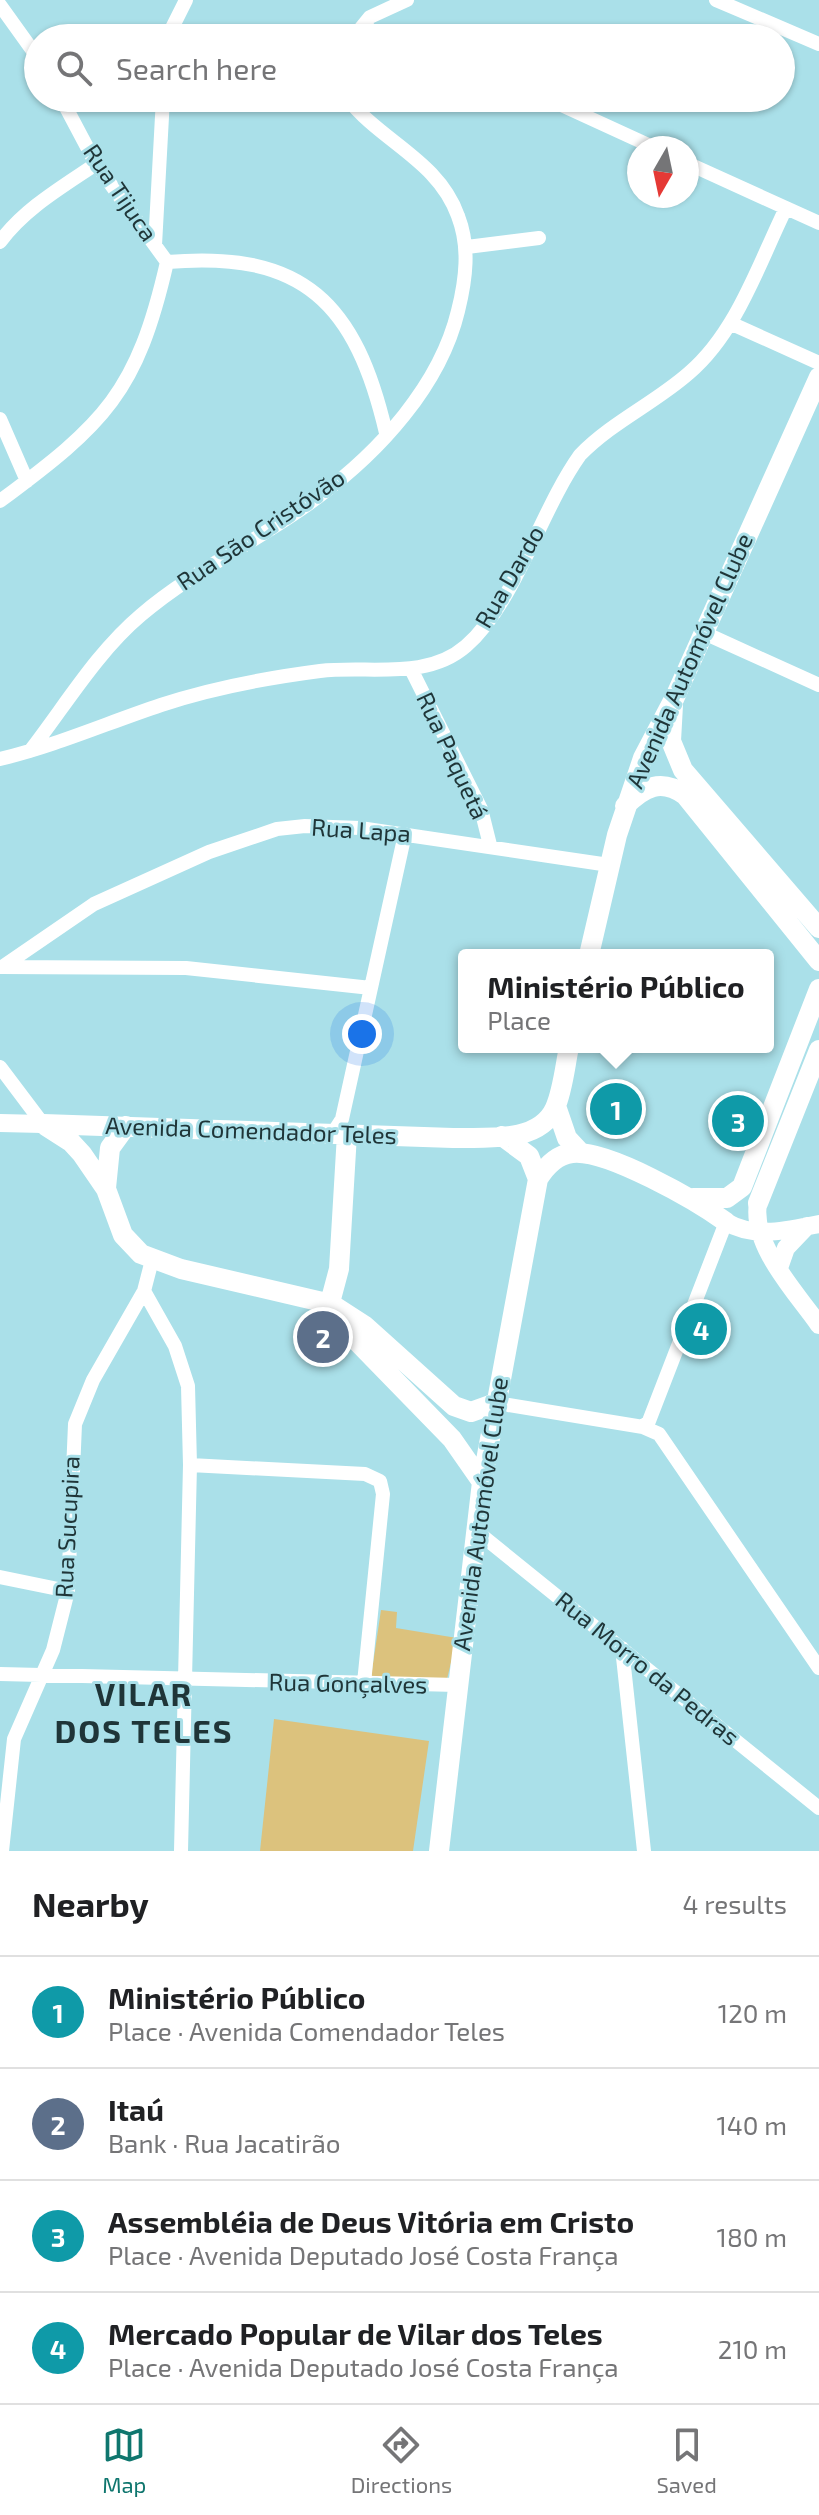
<!DOCTYPE html>
<html lang="en">
<head>
<meta charset="utf-8">
<style>
  body { margin:0; font-family:"Exo 2",sans-serif; background:#f6f6f6; color:#202124 }
  .compass { position:absolute; left:627px; top:136px; width:72px; height:72px; border-radius:50%; background:#fff; box-shadow:0 2px 6px #0004; rotate:189deg }
  .you { position:absolute; left:362px; top:1034px; width:28px; height:28px; margin:-20px; border:6px solid #fff; border-radius:50%; background:#1a73e8; box-shadow:0 0 0 12px #1a73e833 }
  .badge { display:grid; place-items:center; width:52px; height:52px; border-radius:50%; background:#0f766e; color:#fff; font-size:26px; font-weight:700 }
  .pin { position:absolute; translate:-50% -50%; border:4px solid #fff; box-shadow:0 2px 8px #0006 }
  .popup { position:absolute; left:458px; top:949px; width:316px; height:104px; box-sizing:border-box; display:grid; place-content:center; border-radius:8px; background:#fff; filter:drop-shadow(0 2px 6px #0005); font-size:26px; white-space:nowrap; color:#757577 }
  .popup b { font-size:30px; color:#202124 }
  .popup::after { content:''; position:absolute; left:50%; top:100%; margin-left:-16px; border:16px solid transparent; border-top-color:#fff }
  .list { margin:0; padding:0; list-style:none }
  h2 { display:flex; justify-content:space-between; align-items:center; height:104px; margin:0; padding:0 32px; font-size:34px }
  h2 small { font-size:26px; font-weight:400; color:#757577 }
  .list li { display:grid; grid-template-columns:52px 1fr auto; gap:24px; align-items:center; box-sizing:border-box; height:112px; padding:0 32px; border-top:2px solid #e0e0e0 }
  .list b { display:block; font-size:30px; white-space:nowrap }
  .list p { margin:0; font-size:26px; white-space:nowrap; color:#757577 }
  .list em { font-size:26px; font-style:normal; color:#757577 }
  .icon { flex:none; width:44px; height:44px; fill:none; stroke:currentColor; stroke-width:2; stroke-linecap:round; stroke-linejoin:round }
  .map { position:relative; flex:none; width:819px; height:1851px; overflow:hidden }
  .search { position:absolute; background:#fff; box-shadow:0 2px 6px #0004; left:24px; right:24px; top:24px; height:88px; display:flex; align-items:center; gap:20px; box-sizing:border-box; padding:0 28px; border-radius:44px; color:#757577; font-size:30px }
  .sheet { height:552px; background:#fff }
  nav { display:flex; justify-content:space-around; align-items:center; box-sizing:border-box; height:112px; border-top:2px solid #e0e0e0; background:#fff; font-size:22px; color:#757577 }
  nav a { display:grid; justify-items:center; gap:4px }
  nav .on { color:#0f766e }
  .map>svg:first-child { display:block }
  .green { fill:#dcc27d }
  .lines { fill:none; stroke-linecap:round; stroke-linejoin:round }
  .street { stroke:#fff; stroke-width:14 }
  .secondary { stroke:#fff; stroke-width:18 }
  .primary { stroke:#fff; stroke-width:20 }
  .labels { text-anchor:middle; stroke-width:6; stroke-linejoin:round; paint-order:stroke }
  .street-label { font-size:24px; fill:#1f3538; stroke:#aae0e9 }
  .district-label { font-size:32px; font-weight:bold; letter-spacing:2px; fill:#1f3538; stroke:#aae0e9 }
</style>
</head>
<body>
<div class="map">
<svg width="819" height="1851" viewBox="0 0 819 1851">
  <rect width="100%" height="100%" fill="#aae0e9"/>
  <path class="green" d="M381 1610 397 1612 396 1628 457 1638 447 1679 371 1677Z
    M274 1719 429 1741 413 1851H260Z"/>
  <g class="lines">
    <path class="street" d="M716 0 819 44
      M0 5 38 58
      M167 38 186 0
      M353 38 370 17 407 0
      M61 98 96 164 167 262C304 250 356 304 386 433
      M546 98 655 148
      M687 163 819 223
      M0 242C24 209 62 187 96 164
      M155 245 163 98
      M467 247 539 238
      M730 323 819 363
      M0 419 27 481
      M0 501C105 423 137 393 167 262
      M702 632 819 685
      M411 669 481 809 490 845
      M30 751C65 706 97 652 141 615 196 568 261 540 318 497 379 452 440 386 458 311 466 279 470 247 458 216 438 160 381 142 347 98
      M0 759C55 746 107 723 161 705 212 688 266 678 320 671 368 665 426 681 466 646 516 602 540 511 580 455 612 422 655 403 689 373 737 332 759 263 786 208
      M1 967 186 968 371 988
      M2 967 94 904 209 852 277 829 305 826 360 828 609 865
      M0 1067 43 1124
      M333 1133 342 1119 405 834
      M144 1291 175 1346 188 1386 190 1465 181 1851
      M496 1403 643 1427 659 1434 819 1668
      M643 1427 649 1421 726 1222
      M190 1465 365 1474 380 1481 383 1494 364 1683
      M475 1530 819 1808
      M0 1577 68 1591
      M622 1648 644 1851
      M0 1674 457 1685
      M2 1851 14 1739 53 1650 68 1591 75 1424 93 1380 144 1291 152 1260"/>
    <path class="secondary" d="M0 1123 43 1124
      M758 1203C751 1246 796 1292 819 1325
      M726 1222C755 1239 788 1230 819 1224
      M779 1268 786 1248 807 1226"/>
    <path class="primary" d="M673 705 671 741 683 770 819 928
      M625 806C644 787 661 778 685 795L819 961
      M589 955 617 835 643 758 675 697 819 377
      M556 1106 567 1138 581 1153
      M43 1124 453 1138C485 1137 539 1144 555 1108 563 1090 565 1066 569 1047
      M46 1126 71 1142 82 1154 106 1189 123 1235 141 1254 181 1269 331 1304 365 1326 454 1406 471 1412 496 1403
      M502 1136 529 1156 538 1179
      M106 1188 110 1148 126 1126
      M693 1198H727L742 1187 819 989
      M758 1203 819 1050
      M324 1313 341 1325 452 1439 482 1482
      M327 1314 339 1269 347 1134
      M439 1851 482 1482 538 1179C546 1166 556 1155 572 1153 607 1149 697 1201 726 1222"/>
  </g>
  <g class="labels">
    <g class="street-label">
      <text transform="translate(120 193) rotate(56)" y="8">Rua Tijuca</text>
      <text transform="translate(261 530) rotate(-34)" y="8">Rua São Cristóvão</text>
      <text transform="translate(510 577) rotate(-60)" y="8">Rua Dardo</text>
      <text transform="translate(690 661) rotate(-66)" y="8">Avenida Automóvel Clube</text>
      <text transform="translate(452 756) rotate(65)" y="8">Rua Paquetá</text>
      <text transform="translate(361 831) rotate(4)" y="8">Rua Lapa</text>
      <text transform="translate(251 1131) rotate(2)" y="8">Avenida Comendador Teles</text>
      <text transform="translate(481 1514) rotate(-82)" y="8">Avenida Automóvel Clube</text>
      <text transform="translate(68 1527) rotate(-87)" y="8">Rua Sucupira</text>
      <text transform="translate(647 1669) rotate(39)" y="8">Rua Morro da Pedras</text>
      <text transform="translate(348 1684) rotate(1)" y="8">Rua Gonçalves</text>
    </g>
    <g class="district-label">
      <text x="144" y="1706">VILAR<tspan x="144" dy="37">DOS TELES</tspan></text>
    </g>
  </g>
</svg>
<svg class="compass" viewBox="-18 -18 36 36"><path d="M0-13l5 13h-10z" fill="#e53935"/><path d="M0 13l5-13h-10z" fill="#757577"/></svg>
<div class="you"></div>
<div class="pin badge" style="left:616px;top:1109px;background:#0f9aa8">1</div>
<div class="popup"><b>Ministério Público</b>Place</div>
<div class="pin badge" style="left:323px;top:1337px;background:#5c6f8a">2</div>
<div class="pin badge" style="left:738px;top:1121px;background:#0f9aa8">3</div>
<div class="pin badge" style="left:701px;top:1329px;background:#0f9aa8">4</div>
<div class="search"><svg class="icon" aria-label="search" viewBox="0 0 24 24"><circle cx="10" cy="10" r="6"/><path d="M15 15l6 6"/></svg>Search here</div>
</div>
<section class="sheet">
<h2>Nearby<small>4 results</small></h2>
<ul class="list">
<li><span class="badge" style="background:#0f9aa8">1</span><div><b>Ministério Público</b><p>Place · Avenida Comendador Teles</p></div><em>120 m</em></li>
<li><span class="badge" style="background:#5c6f8a">2</span><div><b>Itaú</b><p>Bank · Rua Jacatirão</p></div><em>140 m</em></li>
<li><span class="badge" style="background:#0f9aa8">3</span><div><b>Assembléia de Deus Vitória em Cristo</b><p>Place · Avenida Deputado José Costa França</p></div><em>180 m</em></li>
<li><span class="badge" style="background:#0f9aa8">4</span><div><b>Mercado Popular de Vilar dos Teles</b><p>Place · Avenida Deputado José Costa França</p></div><em>210 m</em></li>
</ul>
</section>
<nav>
<a class="on"><svg class="icon" aria-label="map" viewBox="0 0 24 24"><path d="M3 6l6-2 6 2 6-2v14l-6 2-6-2-6 2zM9 4v14M15 6v14"/></svg>Map</a>
<a><svg class="icon" aria-label="directions" viewBox="0 0 24 24"><path d="M12 3l9 9-9 9-9-9zM9 14v-3h6M13 9l2 2-2 2"/></svg>Directions</a>
<a><svg class="icon" aria-label="saved" viewBox="0 0 24 24"><path d="M7 4h10v16l-5-4-5 4z"/></svg>Saved</a>
</nav>
</body>
</html>
